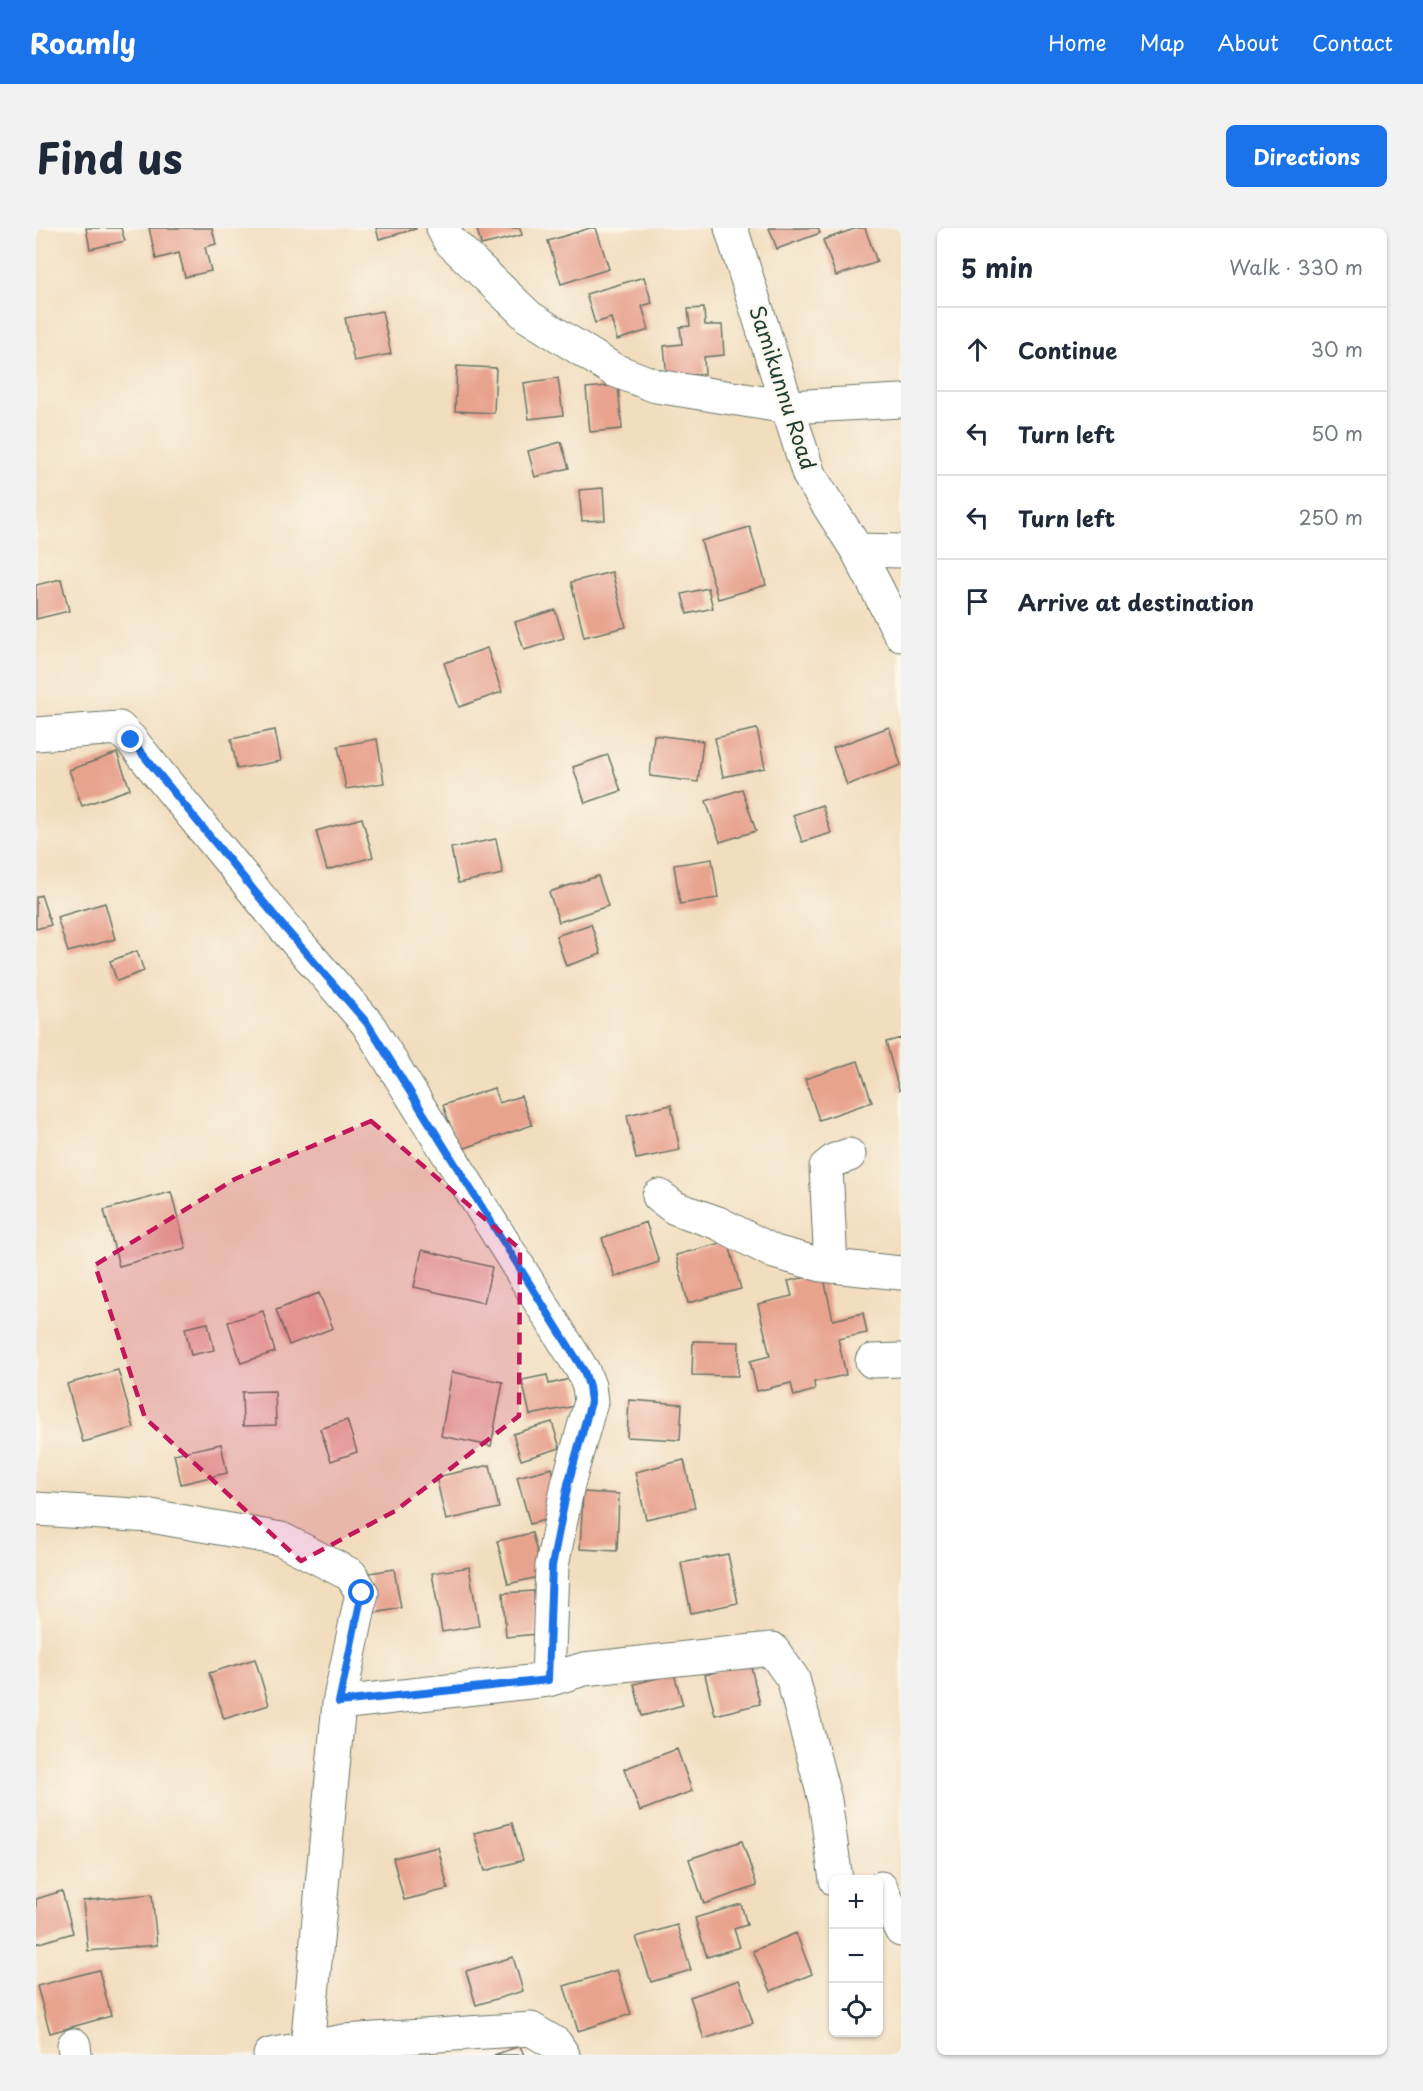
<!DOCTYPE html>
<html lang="en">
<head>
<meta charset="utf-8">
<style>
  body { margin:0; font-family:"Playpen Sans",sans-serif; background:#f2f2f3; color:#1f2937 }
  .controls { position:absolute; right:18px; bottom:18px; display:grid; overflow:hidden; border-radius:9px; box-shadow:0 2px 4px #0004 }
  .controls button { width:54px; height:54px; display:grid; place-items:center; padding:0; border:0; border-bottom:2px solid #e0e1e3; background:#fff; color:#1f2937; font:30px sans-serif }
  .stop { position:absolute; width:18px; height:18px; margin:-14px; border:4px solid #1a73e8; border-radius:50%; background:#fff }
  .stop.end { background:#1a73e8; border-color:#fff; box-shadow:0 2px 6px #0008 }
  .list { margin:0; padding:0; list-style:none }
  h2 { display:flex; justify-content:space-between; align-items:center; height:78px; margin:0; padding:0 24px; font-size:26px }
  h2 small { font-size:20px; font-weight:400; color:#747a83 }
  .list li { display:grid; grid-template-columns:39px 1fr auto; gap:18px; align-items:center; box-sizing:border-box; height:84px; padding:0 24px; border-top:2px solid #e0e1e3 }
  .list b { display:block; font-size:22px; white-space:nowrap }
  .list em { font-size:20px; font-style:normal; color:#747a83 }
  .icon { flex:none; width:33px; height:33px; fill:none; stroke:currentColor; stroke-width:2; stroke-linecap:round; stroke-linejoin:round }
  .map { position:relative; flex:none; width:865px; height:1827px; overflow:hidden; border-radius:9px }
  header { display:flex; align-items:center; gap:36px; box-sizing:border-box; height:84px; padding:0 30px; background:#1a73e8; color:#fff }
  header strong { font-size:28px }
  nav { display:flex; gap:33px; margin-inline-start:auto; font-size:21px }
  .intro { display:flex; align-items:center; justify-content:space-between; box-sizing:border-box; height:144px; padding:0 36px }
  h1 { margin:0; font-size:42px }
  .button { padding:15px 27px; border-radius:9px; background:#1a73e8; color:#fff; font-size:21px; font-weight:700 }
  main { display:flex; gap:36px; padding:0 36px }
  aside { flex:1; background:#fff; border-radius:9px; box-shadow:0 2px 4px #0004 }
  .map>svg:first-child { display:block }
  .building { fill:#e8a38f }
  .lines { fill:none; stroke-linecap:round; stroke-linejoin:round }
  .minor-casing { stroke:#697565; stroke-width:35 }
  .major-casing { stroke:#697565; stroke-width:35 }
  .minor { stroke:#fff; stroke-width:33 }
  .major { stroke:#fff; stroke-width:33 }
  .route { stroke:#1a73e8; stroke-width:8 }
  .marked { fill:#c2185b; fill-opacity:0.2; stroke:#c2185b; stroke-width:4.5; stroke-dasharray:12 8; stroke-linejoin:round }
  .labels { text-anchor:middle; stroke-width:4.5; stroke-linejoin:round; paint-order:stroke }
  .street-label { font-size:21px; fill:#1f3d34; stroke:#fbf7ec }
</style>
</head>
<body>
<header>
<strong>Roamly</strong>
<nav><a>Home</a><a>Map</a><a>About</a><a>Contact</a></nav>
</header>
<div class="intro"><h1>Find us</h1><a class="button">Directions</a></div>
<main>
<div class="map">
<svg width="865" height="1827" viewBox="0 0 865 1827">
  <rect width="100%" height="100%" fill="#fbf7ec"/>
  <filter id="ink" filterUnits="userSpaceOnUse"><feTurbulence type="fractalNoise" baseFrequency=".0167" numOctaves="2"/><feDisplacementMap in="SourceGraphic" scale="12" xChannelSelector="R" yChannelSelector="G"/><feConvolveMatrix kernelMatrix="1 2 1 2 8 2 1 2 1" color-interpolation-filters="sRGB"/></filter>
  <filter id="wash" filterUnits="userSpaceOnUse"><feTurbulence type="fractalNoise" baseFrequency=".008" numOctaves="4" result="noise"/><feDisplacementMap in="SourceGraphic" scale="24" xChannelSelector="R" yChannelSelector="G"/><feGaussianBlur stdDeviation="1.35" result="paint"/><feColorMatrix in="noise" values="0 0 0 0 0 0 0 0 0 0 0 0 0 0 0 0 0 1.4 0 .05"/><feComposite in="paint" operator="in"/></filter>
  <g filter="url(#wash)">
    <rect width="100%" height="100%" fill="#f2debf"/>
    <g id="blocks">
      <path class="building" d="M50 0H85L89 13 54 21Z
        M113 0H176L180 16 169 19 175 43 149 49 143 25 120 31Z
        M340 0H380V1L343 11Z
        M441 0H484L486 7 445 17Z
        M554 0H560L573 41 525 56 512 13Z
        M733 0H782L784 5 741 21Z
        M821 0H829L841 34 800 48 787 12Z
        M608 49 616 75 606 78 613 102 581 112 575 90 559 95 550 66Z
        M668 80 669 97H686L688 127 668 129 669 146 631 149 628 118 646 116 644 99 654 98 652 81Z
        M346 83 355 126 318 133 309 90Z
        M421 138 460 140 458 185 419 183Z
        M522 150 527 187 493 191 488 155Z
        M582 157 586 201 554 204 550 160Z
        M525 214 533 240 499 249 492 223Z
        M567 260 569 292 546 293 543 262Z
        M714 299 730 357 682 371 665 313Z
        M576 344 590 399 548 409 535 354Z
        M25 351 33 383 0 391V357Z
        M672 360 677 380 651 386 646 366Z
        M519 382 528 410 488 422 479 394Z
        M451 420 466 464 423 479 408 435Z
        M853 499 865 537 811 557 797 520Z
        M721 501 729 540 687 549 679 510Z
        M239 502 245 533 201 541 195 511Z
        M618 507 667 513 662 554 614 548Z
        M341 511 348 555 310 561 302 518Z
        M81 525 94 561 46 578 33 542Z
        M572 527 585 563 549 575 537 539Z
        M706 561 720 603 684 614 670 573Z
        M786 577 795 605 766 614 757 587Z
        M326 590 337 629 291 642 280 603Z
        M460 611 467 646 422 655 415 620Z
        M676 631 682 670 644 676 638 637Z
        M562 648 572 678 523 694 513 664Z
        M5 667 15 697 0 701V669Z
        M69 675 79 711 32 724 21 689Z
        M555 696 565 726 530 738 520 708Z
        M101 723 108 743 81 753 74 733Z
        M865 810V862H863L850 814Z
        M822 833 836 874 783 892 769 851Z
        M458 860 463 875 485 868 496 897 423 922 407 877Z
        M635 877 644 922 600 931 591 887Z
        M135 964 150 1020 83 1038 68 982Z
        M610 994 623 1034 579 1049 566 1010Z
        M692 1013 705 1061 652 1075 640 1027Z
        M386 1022 456 1039 448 1075 378 1059Z
        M787 1046 797 1092 827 1085 831 1105 802 1111 810 1147 778 1154 779 1162 758 1168 755 1155 721 1163 714 1133 734 1128 722 1076 756 1068 752 1053Z
        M283 1065 297 1100 253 1117 240 1082Z
        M227 1083 239 1124 205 1135 192 1094Z
        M172 1095 178 1122 155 1127 149 1100Z
        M657 1113 703 1114 702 1148 656 1147Z
        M82 1142 98 1200 47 1214 31 1156Z
        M416 1144 467 1154 455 1218 405 1208Z
        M511 1147 513 1156 538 1150 544 1177 494 1187 486 1152Z
        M239 1163 240 1197 207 1198 206 1164Z
        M593 1172 646 1176 644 1212 591 1209Z
        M311 1192 321 1224 295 1233 284 1201Z
        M516 1194 524 1220 485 1232 477 1206Z
        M185 1216 191 1245 145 1256 138 1226Z
        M648 1232 659 1280 610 1291 599 1244Z
        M454 1237 463 1280 410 1292 400 1249Z
        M516 1240 523 1268 520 1289 494 1296 481 1249Z
        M547 1264 583 1266 581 1323 544 1321Z
        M496 1305 507 1348 472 1356 461 1313Z
        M692 1326 702 1375 655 1385 645 1335Z
        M433 1339 443 1398 406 1404 396 1345Z
        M358 1341 365 1380 339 1385 333 1345Z
        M498 1363 501 1406 470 1409 467 1365Z
        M219 1431 233 1477 188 1491 173 1445Z
        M714 1435 724 1476 679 1487 669 1447Z
        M638 1446 647 1477 606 1488 598 1456Z
        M641 1521 656 1563 604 1583 588 1541Z
        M476 1595 487 1632 449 1643 438 1605Z
        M706 1613 721 1658 668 1676 653 1631Z
        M402 1619 412 1661 368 1672 357 1630Z
        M26 1663 37 1705 0 1716V1671Z
        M116 1666 121 1717 52 1723 47 1673Z
        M705 1676 711 1697 698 1701 704 1719 671 1729 659 1690Z
        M641 1697 655 1742 615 1754 600 1709Z
        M760 1705 776 1746 735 1763 717 1723Z
        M477 1729 487 1763 440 1777 430 1743Z
        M63 1742 75 1788 14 1805 1 1758Z
        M581 1742 595 1786 542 1803 528 1758Z
        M703 1752 717 1795 668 1811 654 1769Z
        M484 1818 488 1827H458Z"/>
    </g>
  </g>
  <g filter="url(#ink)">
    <use href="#blocks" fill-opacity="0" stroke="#697565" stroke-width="1.5"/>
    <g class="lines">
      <g class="minor-casing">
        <path id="minor" d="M407 0 413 12 493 89 578 142 620 158 752 179 865 173
          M821 322 865 323
          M0 506 83 500 95 512 247 698 331 795 547 1143 553 1158 555 1174 532 1256 516 1338 512 1452
          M623 968 639 980 682 995 738 1024 786 1037 865 1045
          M795 1038 790 939 799 932 813 927
          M836 1133 865 1132
          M0 1281 115 1288 245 1311 315 1347 326 1365 303 1475 271 1820
          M303 1475 512 1452 548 1441 736 1421 757 1451 789 1572 800 1652
          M845 1660 865 1702
          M38 1817 39 1827
          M234 1827 308 1813 495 1801 520 1816 527 1827"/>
      </g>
      <g class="major-casing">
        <path id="major" d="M695 0 773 247 821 322 865 407"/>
      </g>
      <use href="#minor" class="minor"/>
      <use href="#major" class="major"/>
    </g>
  </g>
  <g class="lines" filter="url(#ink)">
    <path class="route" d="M95 512 247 698 331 795 548 1143 553 1158 555 1174 532 1256 516 1338 512 1452 303 1474 326 1365"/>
  </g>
  <path class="marked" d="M335 893 484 1021 483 1188 359 1283 265 1333 109 1190 59 1037 199 951Z"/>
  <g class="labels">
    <g class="street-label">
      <text transform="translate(746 160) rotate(72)" y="7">Samikunnu Road</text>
    </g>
  </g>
</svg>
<div class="controls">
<button>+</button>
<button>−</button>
<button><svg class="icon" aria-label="locate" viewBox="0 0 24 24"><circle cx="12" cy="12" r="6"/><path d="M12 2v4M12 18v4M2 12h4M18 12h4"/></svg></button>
</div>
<div class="stop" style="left:326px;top:1365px"></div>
<div class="stop end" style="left:95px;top:512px"></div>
</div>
<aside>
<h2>5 min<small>Walk · 330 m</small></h2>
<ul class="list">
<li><svg class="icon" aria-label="ahead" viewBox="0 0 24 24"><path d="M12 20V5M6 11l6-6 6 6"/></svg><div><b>Continue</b></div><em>30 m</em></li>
<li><svg class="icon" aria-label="left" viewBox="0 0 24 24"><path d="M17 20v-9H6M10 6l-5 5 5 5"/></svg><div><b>Turn left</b></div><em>50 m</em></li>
<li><svg class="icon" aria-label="left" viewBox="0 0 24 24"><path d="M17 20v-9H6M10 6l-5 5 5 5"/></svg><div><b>Turn left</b></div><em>250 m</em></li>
<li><svg class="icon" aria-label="arrive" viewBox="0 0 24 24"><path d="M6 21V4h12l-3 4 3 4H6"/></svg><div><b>Arrive at destination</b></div></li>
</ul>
</aside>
</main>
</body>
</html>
